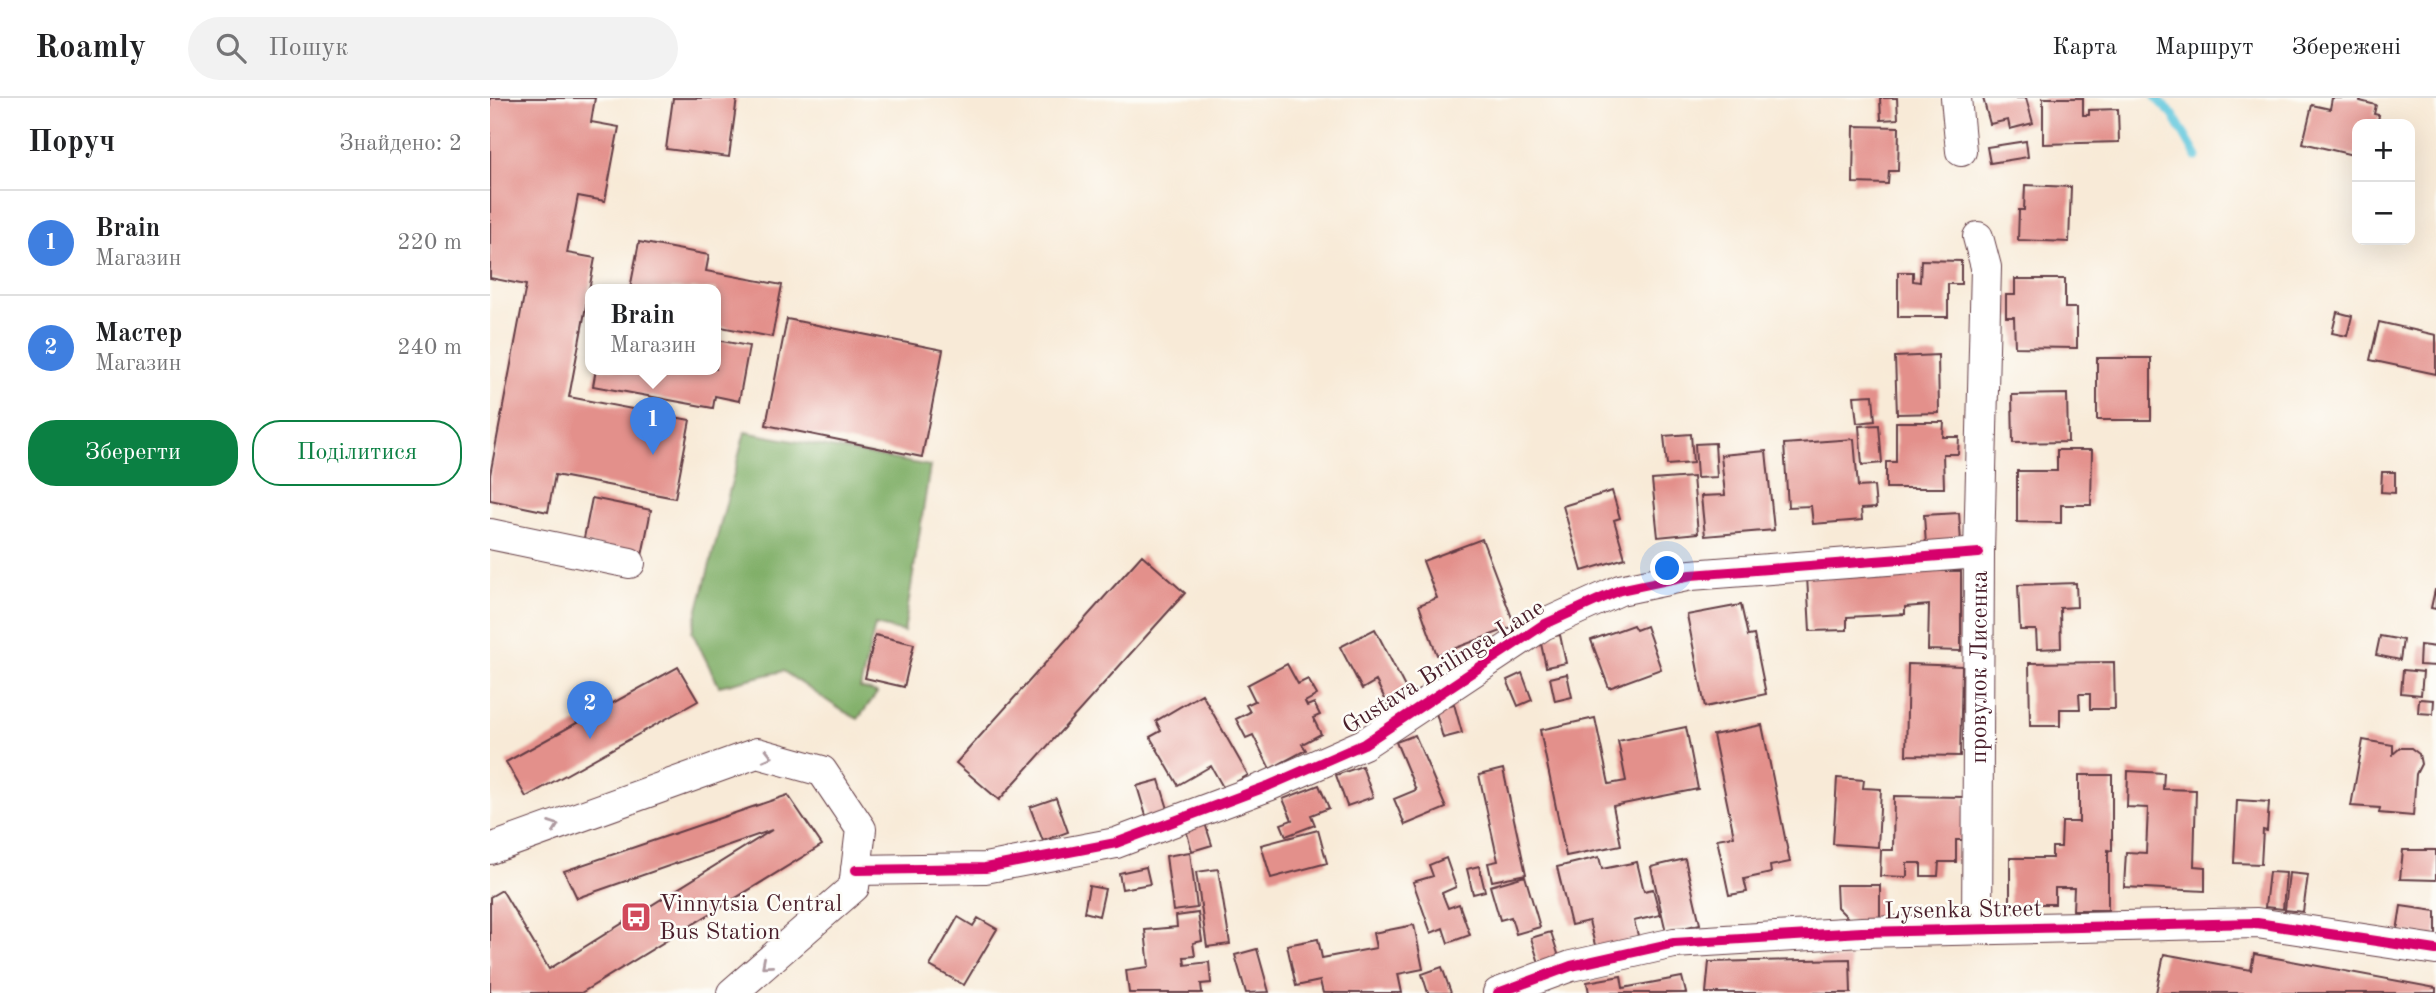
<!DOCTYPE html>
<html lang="uk">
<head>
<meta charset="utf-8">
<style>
  body { margin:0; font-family:"Old Standard TT",serif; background:#f2f2f2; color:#202124 }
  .controls { position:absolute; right:21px; top:21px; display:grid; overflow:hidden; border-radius:14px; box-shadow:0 7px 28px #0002 }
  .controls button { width:63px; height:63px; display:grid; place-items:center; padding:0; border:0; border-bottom:2px solid #e0e0e0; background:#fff; color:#202124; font:35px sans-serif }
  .you { position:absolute; left:1178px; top:471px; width:24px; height:24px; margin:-18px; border:5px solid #fff; border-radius:50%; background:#1a73e8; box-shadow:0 0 0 10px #1a73e833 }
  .badge { display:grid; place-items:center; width:46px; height:46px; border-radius:50%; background:#0b8043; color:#fff; font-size:23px; font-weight:700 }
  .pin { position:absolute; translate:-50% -58px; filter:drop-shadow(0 2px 4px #0008) }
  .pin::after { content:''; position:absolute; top:37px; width:24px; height:21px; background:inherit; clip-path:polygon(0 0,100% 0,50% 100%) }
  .popup { position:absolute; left:95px; top:186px; width:136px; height:91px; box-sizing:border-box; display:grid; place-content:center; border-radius:14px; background:#fff; filter:drop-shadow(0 2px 5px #0005); font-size:23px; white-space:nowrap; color:#757577 }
  .popup b { font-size:26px; color:#202124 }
  .popup::after { content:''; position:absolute; left:50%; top:100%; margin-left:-14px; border:14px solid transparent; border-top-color:#fff }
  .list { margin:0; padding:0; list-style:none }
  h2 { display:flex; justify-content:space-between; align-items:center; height:91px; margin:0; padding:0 28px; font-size:30px }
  h2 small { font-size:23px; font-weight:400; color:#757577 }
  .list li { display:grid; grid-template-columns:46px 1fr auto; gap:21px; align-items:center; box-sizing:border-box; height:105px; padding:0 28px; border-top:2px solid #e0e0e0 }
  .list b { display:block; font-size:26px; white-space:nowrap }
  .list p { margin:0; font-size:23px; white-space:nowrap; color:#757577 }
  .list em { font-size:23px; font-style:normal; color:#757577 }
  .actions { display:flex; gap:14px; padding:21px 28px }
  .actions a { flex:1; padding:16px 0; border:2px solid #0b8043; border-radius:28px; text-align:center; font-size:24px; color:#0b8043 }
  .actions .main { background:#0b8043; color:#fff }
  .icon { flex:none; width:38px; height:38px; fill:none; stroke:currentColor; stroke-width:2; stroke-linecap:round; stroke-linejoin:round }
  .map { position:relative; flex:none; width:1946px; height:895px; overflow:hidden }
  header { display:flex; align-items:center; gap:42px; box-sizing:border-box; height:98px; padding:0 35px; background:#fff; border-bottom:2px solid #e0e0e0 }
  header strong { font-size:33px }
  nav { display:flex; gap:38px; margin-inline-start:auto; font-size:24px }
  .search { width:490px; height:63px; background:#f2f2f2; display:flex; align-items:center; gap:18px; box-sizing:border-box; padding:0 24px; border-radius:38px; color:#757577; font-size:26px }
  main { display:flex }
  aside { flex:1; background:#fff }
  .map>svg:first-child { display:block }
  .forest { fill:#80af68; stroke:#65674a; stroke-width:2 }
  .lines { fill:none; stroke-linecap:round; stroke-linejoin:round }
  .stream { stroke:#60c7dd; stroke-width:9 }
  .building { fill:#e3908b }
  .minor-casing { stroke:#643d45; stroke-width:32 }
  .minor { stroke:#fff; stroke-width:30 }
  .cycleway-casing { stroke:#fdfcf7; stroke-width:15 }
  .cycleway { stroke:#d6006c; stroke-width:10 }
  .oneway { stroke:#ae9aa0 }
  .labels { text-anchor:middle; stroke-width:5; stroke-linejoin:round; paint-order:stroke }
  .street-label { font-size:24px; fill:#4a1f2b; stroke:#fdfcf7 }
  .poi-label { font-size:24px; fill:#4a1f2b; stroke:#fdfcf7; text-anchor:start }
</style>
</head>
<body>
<header>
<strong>Roamly</strong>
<div class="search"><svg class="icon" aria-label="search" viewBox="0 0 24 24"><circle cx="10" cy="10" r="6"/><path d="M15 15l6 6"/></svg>Пошук</div>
<nav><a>Карта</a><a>Маршрут</a><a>Збережені</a></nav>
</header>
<main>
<aside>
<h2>Поруч<small>Знайдено: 2</small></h2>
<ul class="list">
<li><span class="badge" style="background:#3f7fe0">1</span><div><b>Brain</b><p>Магазин</p></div><em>220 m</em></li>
<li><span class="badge" style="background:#3f7fe0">2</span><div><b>Мастер</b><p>Магазин</p></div><em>240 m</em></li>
</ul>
<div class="actions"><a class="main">Зберегти</a><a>Поділитися</a></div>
</aside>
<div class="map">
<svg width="1946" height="895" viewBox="0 0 1946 895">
  <rect width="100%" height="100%" fill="#fdfcf7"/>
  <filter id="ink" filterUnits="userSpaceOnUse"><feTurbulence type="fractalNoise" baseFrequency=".0143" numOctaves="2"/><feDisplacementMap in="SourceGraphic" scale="14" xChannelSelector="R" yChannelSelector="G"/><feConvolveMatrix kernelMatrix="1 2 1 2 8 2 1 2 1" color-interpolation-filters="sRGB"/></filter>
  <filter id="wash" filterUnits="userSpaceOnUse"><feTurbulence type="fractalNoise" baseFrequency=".00686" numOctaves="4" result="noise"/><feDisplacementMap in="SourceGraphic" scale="28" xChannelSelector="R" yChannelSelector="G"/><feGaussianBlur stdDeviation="1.57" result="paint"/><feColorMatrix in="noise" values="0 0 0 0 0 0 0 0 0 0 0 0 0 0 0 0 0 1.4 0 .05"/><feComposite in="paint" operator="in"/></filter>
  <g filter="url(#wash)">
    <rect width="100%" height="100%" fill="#f8ead7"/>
    <path class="forest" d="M255 334 440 368 414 534 385 527 370 590 387 595 368 621 351 612 293 573 229 588 202 534Z"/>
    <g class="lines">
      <path class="stream" d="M1666 0 1683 17 1707 59"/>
    </g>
    <g id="blocks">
      <path class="building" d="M0 0H105L101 24 129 29 115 103 88 98 77 155 105 160 79 299 200 322 185 400 65 377 58 414 0 402V377L36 187 0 180Z
        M183 0H247L239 59 176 51Z
        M1390 0H1407L1408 21 1391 22Z
        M1493 0H1536L1543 25 1520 31 1518 22 1500 26Z
        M1553 0H1593V17H1599V12L1628 11 1629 44 1553 46Z
        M1842 0H1870V3L1886 7 1884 16 1889 17 1888 23 1899 25 1867 26V58L1813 45 1822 7 1840 11Z
        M1364 28 1409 29 1408 73H1399L1398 86 1363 85Z
        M1536 43 1538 59 1500 65 1497 49Z
        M1535 87 1581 89 1579 144 1528 142 1529 112H1534Z
        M149 144 219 157 216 173 292 187 282 239 226 228V191H140Z
        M1431 162 1471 163V186H1458V219H1408V174H1423V183L1430 184Z
        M1525 181H1575V210H1587V250L1525 249 1524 219H1516V197H1525Z
        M1847 214 1862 218 1857 238 1842 235Z
        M297 221 453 252 432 359 276 327Z
        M1889 224 1946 237V276L1880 262Z
        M226 242 259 248 249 303 225 298 223 310 103 288 106 271H226Z
        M1448 257 1449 315 1407 316 1405 259Z
        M1607 260H1661V322H1607Z
        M1577 296 1578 344 1523 345 1522 297Z
        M1383 297 1385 323 1367 325 1364 298Z
        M1406 324H1454L1453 339H1469L1468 356H1453L1454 390H1396V364H1406Z
        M1389 327 1392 365 1372 367 1369 328Z
        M1201 336 1203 365 1177 367 1174 338Z
        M1364 341 1368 389 1384 388 1386 410 1371 411 1372 422 1323 426 1321 408 1298 409 1294 346Z
        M1225 345 1227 379 1207 380 1205 346Z
        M1567 352H1602L1601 407H1571V425L1527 424V373H1567Z
        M1276 353 1284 432 1215 438 1211 398 1235 397 1231 357Z
        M1892 374H1905V395L1891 394Z
        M1203 379 1208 435 1168 439 1162 382Z
        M1122 393 1130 420 1124 422 1135 460 1092 473 1073 408Z
        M102 400 161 412 152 458 93 445Z
        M1469 415 1471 444 1436 447 1434 417Z
        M992 441 1025 528 947 557 929 507 947 500 933 463Z
        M652 457 695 495 509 702 466 665Z
        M1413 473H1471V553L1438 552 1439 507 1415 509V516L1357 519V532L1320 533 1317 478Z
        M1586 485 1587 509 1570 510 1571 550 1547 551 1546 532H1530L1528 487Z
        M1945 492H1946V511L1941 510Z
        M1251 507 1258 538 1264 537 1276 596 1215 609 1197 517Z
        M1143 527 1146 532 1156 528 1171 571 1119 590 1101 542Z
        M885 531 919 597 898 607 886 583 872 591 850 549Z
        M385 537 424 546 414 589 375 580Z
        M1070 537 1076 565 1056 569 1050 541Z
        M1890 538 1913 542 1910 562 1886 557Z
        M1930 547 1946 549V568L1929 567Z
        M1624 564 1625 611H1600V596H1589L1590 611H1570V628H1540L1539 565Z
        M797 566 808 586 818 581 827 597 815 604 817 608 824 605 830 617 823 620 831 636 812 646 816 652 780 671 763 637 756 640 746 621 760 614 756 607 765 603 757 587Z
        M1418 566 1472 568 1470 658 1416 657Z
        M188 569 208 603 36 699 16 664Z
        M1913 572 1933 574 1931 597 1911 595Z
        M1032 575 1042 602 1028 608 1017 582Z
        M1077 576 1082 599 1065 603 1060 580Z
        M712 596 758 677 734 691 721 668 688 687 660 639 671 633 666 623Z
        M1929 601 1944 602 1943 616 1928 615Z
        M964 606 972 635 953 640 945 611Z
        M1105 620 1119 686 1136 683 1128 643 1196 629 1208 691 1123 708 1131 747 1076 758 1050 632Z
        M1272 627 1300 764 1280 768 1281 775 1254 781 1257 794 1239 797 1227 741 1244 738 1223 637Z
        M925 637 956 710 915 727 904 701 926 692 906 644Z
        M1873 642 1903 647V656L1910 650H1921L1929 656 1931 666 1926 676 1923 718 1889 715 1890 710 1861 708Z
        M872 668 883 699 857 708 846 677Z
        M1013 671 1036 776 1002 783 998 765 1008 763 989 677Z
        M1638 673 1674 675 1673 691 1706 692 1704 768 1715 769V793L1634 789 1636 754 1656 755 1658 710 1637 709Z
        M1589 677H1622V753L1618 752V812H1583L1584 790H1565V806H1520V760H1562V749H1571L1572 724H1589Z
        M1347 680 1374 682 1373 690 1391 691 1388 749 1343 746Z
        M669 682 679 714 657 721 647 688Z
        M829 687 839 710 821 717 825 727 796 738 791 726 802 722 793 701Z
        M298 697 332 747 91 895H0V799L12 792 59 871 282 732 87 800 74 773Z
        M1404 698 1475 699V742H1466V764H1449L1448 778H1431V765H1417V779L1390 778 1391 752H1403Z
        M566 700 578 734 553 743 540 709Z
        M1747 702 1779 704 1777 733 1773 732 1771 766 1744 765Z
        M714 722 722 747 702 753 695 728Z
        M828 732 837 765 781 780 771 747Z
        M1913 752H1946V782L1910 781Z
        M700 754 707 810 683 813 676 758Z
        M1109 759 1112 771 1147 764 1154 793 1163 791 1170 817 1144 823 1149 841 1106 851 1099 823 1081 827 1067 769Z
        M956 760 966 789 952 795 958 810 969 806 980 837 958 845 953 830 941 835 923 784 943 778 939 767Z
        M1195 761 1210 826 1176 834 1161 769Z
        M989 768 995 793 983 796 977 771Z
        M656 769 660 786 632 791 629 775Z
        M728 771 740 846 717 849 706 774Z
        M1779 774 1796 775 1793 811 1775 809Z
        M1799 775 1818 777 1813 814 1795 812Z
        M1035 778 1050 829 1026 836 1021 819 1010 822 1000 788Z
        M1346 787H1390V825H1363L1347 809Z
        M599 788 615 791 609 818 594 814Z
        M1911 808 1946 813V839L1907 833Z
        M708 815 712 843 703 845 705 858 694 859 695 867 719 864 721 885 711 886 712 895H639L636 872 659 869 655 832 687 829 686 818Z
        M468 819 483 828 488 820 507 831 474 887 440 868Z
        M924 827 933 871 908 876 912 895H833L830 883 806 888 797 847 828 841 832 860 886 850 883 835Z
        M1061 834 1070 862 1050 868 1041 840Z
        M767 851 779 894 756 895 745 857Z
        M1674 856 1761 872 1764 856 1946 890V895H1666Z
        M1360 861 1361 895H1216L1219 864Z
        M952 869 961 895H938L932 876Z
        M1131 878 1133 890 1192 879 1196 895H1099L1097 884Z"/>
    </g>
  </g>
  <g filter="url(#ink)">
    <use href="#blocks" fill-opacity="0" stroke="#643d45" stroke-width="2"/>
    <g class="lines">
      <g class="minor-casing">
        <g id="minor">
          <path d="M1466 0 1471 53"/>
          <path d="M0 436 140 465"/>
          <path d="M0 751 267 655 332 673 371 731 364 789 242 895"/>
          <path d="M366 772 495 770 626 745 778 688 874 646 1053 527 1130 492 1201 477 1489 455"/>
          <path id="s1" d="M1487 831 1489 455 1496 169 1488 139"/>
          <path d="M1008 895 1081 868 1184 845 1372 834 1767 825 1946 852"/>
        </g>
      </g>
      <use href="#minor" class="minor"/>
      <g class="cycleway-casing">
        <path id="cycleway" d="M366 772 495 770 626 745 778 688 874 646 1053 527 1130 492 1201 477 1489 455
          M1008 895 1081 868 1184 845 1372 834 1767 825 1946 852"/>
      </g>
      <use href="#cycleway" class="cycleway"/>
    </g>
    <defs><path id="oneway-chevron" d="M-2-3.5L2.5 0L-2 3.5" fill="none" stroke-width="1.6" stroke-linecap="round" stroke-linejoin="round" transform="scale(1.75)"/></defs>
    <g class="oneway">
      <use href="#oneway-chevron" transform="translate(278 658) rotate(14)"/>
      <use href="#oneway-chevron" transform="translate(64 728) rotate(-20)"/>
      <use href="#oneway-chevron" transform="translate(276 866) rotate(139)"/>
    </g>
  </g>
  <defs>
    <g id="bus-square" transform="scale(1.575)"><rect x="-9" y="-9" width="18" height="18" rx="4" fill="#d1495b" stroke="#fdfcf7"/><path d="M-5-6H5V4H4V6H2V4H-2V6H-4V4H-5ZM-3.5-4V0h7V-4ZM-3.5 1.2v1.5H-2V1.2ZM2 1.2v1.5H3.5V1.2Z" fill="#fff"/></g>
  </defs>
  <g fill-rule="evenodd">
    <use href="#bus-square" x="146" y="819"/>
  </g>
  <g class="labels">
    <g class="street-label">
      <text transform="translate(953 568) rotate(-32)" y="8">Gustava Brilinga Lane</text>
      <text dy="8" stroke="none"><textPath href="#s1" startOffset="262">провулок Лисенка</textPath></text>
      <text transform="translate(1473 811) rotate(-1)" y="8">Lysenka Street</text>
    </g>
    <g class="poi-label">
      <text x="169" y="813">Vinnytsia Central<tspan x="169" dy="28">Bus Station</tspan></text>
    </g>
  </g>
</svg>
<div class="controls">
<button>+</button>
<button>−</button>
</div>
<div class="you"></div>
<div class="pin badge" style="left:163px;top:357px;background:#3f7fe0">1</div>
<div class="popup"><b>Brain</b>Магазин</div>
<div class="pin badge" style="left:100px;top:641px;background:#3f7fe0">2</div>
</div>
</main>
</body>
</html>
